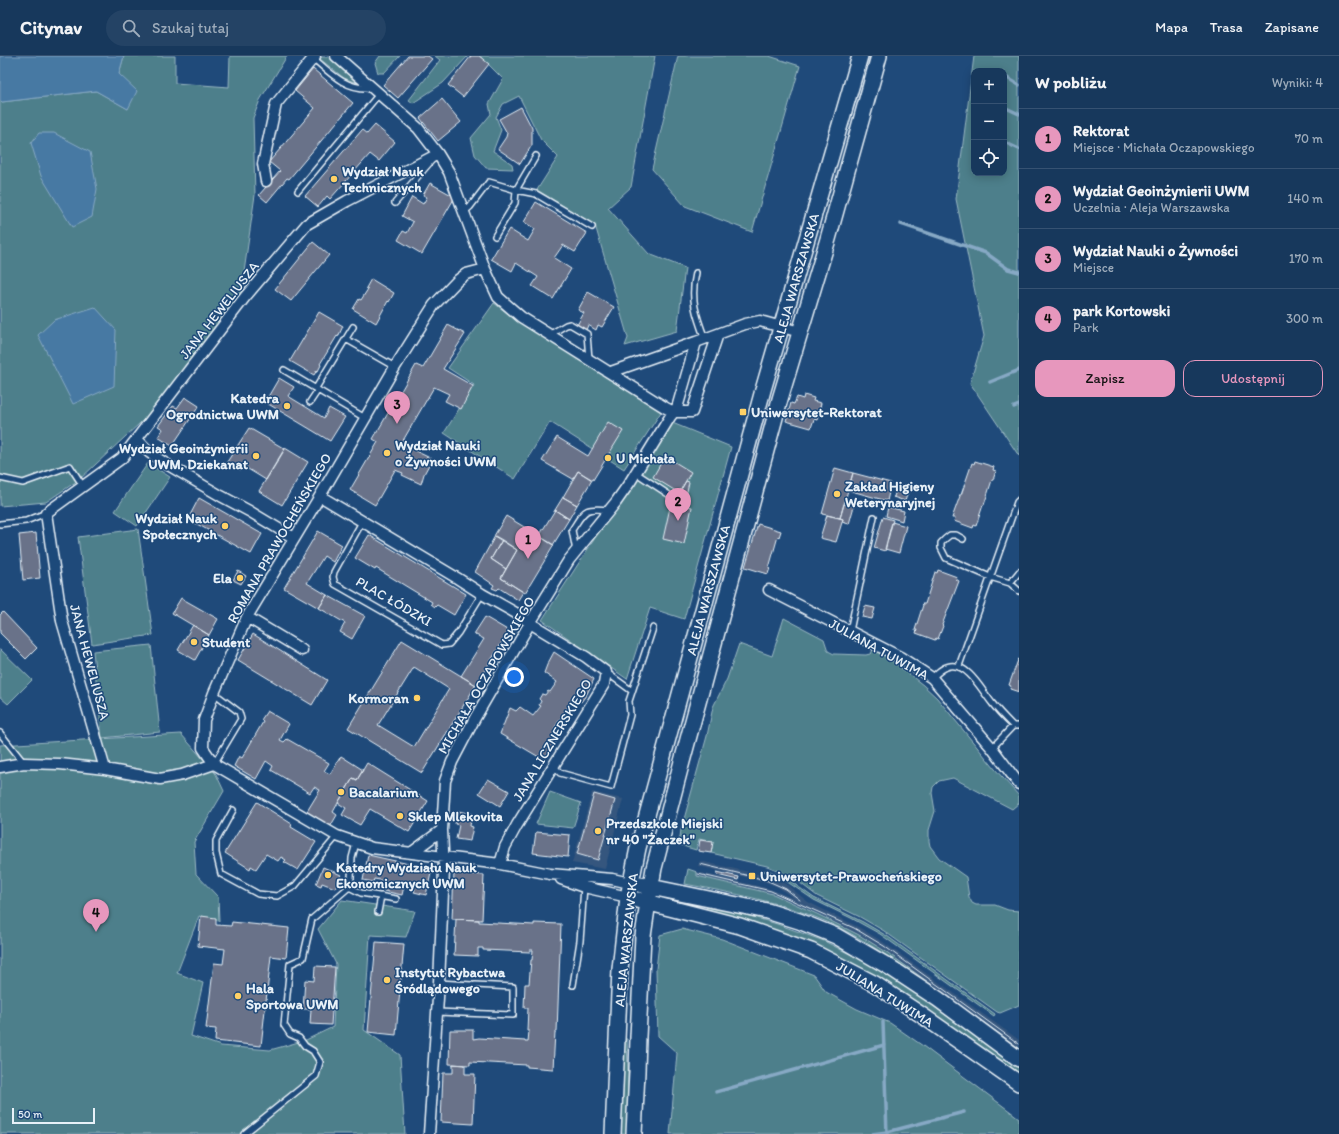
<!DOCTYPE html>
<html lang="pl">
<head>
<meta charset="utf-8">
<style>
  body { margin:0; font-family:Itim,sans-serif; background:#244365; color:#f1f3f6 }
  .controls { position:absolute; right:12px; top:12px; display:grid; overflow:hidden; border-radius:8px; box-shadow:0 2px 10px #0003 }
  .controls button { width:36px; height:36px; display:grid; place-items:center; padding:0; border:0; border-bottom:1px solid #365272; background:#17385c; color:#f1f3f6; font:20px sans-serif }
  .scale { position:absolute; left:12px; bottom:10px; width:83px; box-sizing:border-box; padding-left:4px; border:2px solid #e8f1f8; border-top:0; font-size:11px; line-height:14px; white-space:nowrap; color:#e8f1f8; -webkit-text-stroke:3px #1f4a7a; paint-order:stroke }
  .you { position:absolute; left:514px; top:621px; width:14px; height:14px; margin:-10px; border:3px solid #fff; border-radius:50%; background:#1a73e8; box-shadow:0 0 0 6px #1a73e833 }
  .badge { display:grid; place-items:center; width:26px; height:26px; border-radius:50%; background:#e797bd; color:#111; font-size:13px; font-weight:700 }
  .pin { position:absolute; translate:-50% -33px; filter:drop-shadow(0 1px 2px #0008) }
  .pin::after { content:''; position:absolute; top:21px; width:14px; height:12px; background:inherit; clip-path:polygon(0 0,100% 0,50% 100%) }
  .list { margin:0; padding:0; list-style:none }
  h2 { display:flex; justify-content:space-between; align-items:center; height:52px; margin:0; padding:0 16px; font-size:17px }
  h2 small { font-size:13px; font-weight:400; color:#9eacbb }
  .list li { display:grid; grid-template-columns:26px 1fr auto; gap:12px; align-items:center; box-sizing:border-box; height:60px; padding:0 16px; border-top:1px solid #365272 }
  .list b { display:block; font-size:15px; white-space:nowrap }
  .list p { margin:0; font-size:13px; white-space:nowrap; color:#9eacbb }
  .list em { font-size:13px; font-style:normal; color:#9eacbb }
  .actions { display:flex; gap:8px; padding:12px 16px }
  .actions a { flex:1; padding:9px 0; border:1px solid #e797bd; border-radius:12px; text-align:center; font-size:14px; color:#e797bd }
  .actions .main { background:#e797bd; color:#111 }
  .icon { flex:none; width:22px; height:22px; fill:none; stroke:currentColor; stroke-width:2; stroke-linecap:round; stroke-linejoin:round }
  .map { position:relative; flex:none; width:1019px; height:1078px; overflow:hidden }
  header { display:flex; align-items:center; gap:24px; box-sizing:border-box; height:56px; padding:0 20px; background:#17385c; border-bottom:1px solid #365272 }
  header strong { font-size:19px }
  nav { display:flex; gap:22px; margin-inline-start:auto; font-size:14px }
  .search { width:280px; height:36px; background:#244365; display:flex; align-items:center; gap:10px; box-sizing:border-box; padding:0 14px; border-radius:22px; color:#9eacbb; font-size:15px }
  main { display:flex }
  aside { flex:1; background:#17385c }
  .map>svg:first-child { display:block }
  .built { fill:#35567e }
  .green { fill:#4d7f8b; stroke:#9ab8c2; fill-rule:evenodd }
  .water { fill:#4679a3; stroke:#87a9c5 }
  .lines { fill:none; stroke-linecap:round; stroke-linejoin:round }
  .stream { stroke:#87a9c5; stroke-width:3.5 }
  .building { fill:#697289; stroke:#e8f1f8; fill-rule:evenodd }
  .service-casing { stroke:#e8f1f8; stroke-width:8 }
  .minor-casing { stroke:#e8f1f8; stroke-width:13 }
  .secondary-casing { stroke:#e8f1f8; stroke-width:18 }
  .service { stroke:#1f4a7a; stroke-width:5 }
  .minor { stroke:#1f4a7a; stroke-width:10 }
  .secondary { stroke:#1f4a7a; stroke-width:15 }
  .tram { stroke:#e8f1f8; stroke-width:1 }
  .poi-dot { fill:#ffd166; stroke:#1f4a7a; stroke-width:1.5 }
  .labels { text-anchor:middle; stroke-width:3; stroke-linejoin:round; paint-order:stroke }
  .poi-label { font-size:14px; font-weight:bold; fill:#e8f1f8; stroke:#1f4a7a; text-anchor:start }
  .street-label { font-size:14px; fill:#e8f1f8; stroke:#1f4a7a }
</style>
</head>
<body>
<header>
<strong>Citynav</strong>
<div class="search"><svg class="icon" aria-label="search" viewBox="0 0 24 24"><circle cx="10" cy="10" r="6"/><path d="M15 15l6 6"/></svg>Szukaj tutaj</div>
<nav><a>Mapa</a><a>Trasa</a><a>Zapisane</a></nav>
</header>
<main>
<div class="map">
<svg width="1019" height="1078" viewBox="0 0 1019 1078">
  <rect width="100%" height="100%" fill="#1f4a7a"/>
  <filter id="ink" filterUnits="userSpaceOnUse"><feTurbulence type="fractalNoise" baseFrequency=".025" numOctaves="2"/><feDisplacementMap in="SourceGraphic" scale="8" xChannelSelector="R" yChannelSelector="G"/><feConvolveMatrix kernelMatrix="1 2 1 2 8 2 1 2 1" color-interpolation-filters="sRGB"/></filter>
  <g filter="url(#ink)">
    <path class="built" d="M592 736 623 743 605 813 572 807Z
      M700 805 766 820 786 828 808 846 860 872 883 886 1019 984V992L888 897 859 879 817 857 774 838 696 820 697 816 767 832 793 842 778 831 766 826 698 810Z"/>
    <path class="green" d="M124 0H175V27L229 31 230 0H287L260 44 253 62 255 139 241 237 184 311 167 340 140 367 80 423 46 446 0 450V44L2 46 96 35 128 53 119 18Z
      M380 0H400L384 17H378L375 7Z
      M435 0H468L443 27 413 47 409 44 440 4Z
      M480 0H655L631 131 608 152 649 198 685 212 677 275 625 290 628 282 595 169 537 134 558 101 541 84 519 40 503 48 496 61 501 74 493 95 512 108 513 113 486 112 475 99 471 82 491 58 489 48 503 23Z
      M678 0H769L800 10 752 176 685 150 652 113Z
      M974 0H1019V400L970 327 984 280 956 143ZM974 15H1004V117H974Z
      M322 1H328L357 27 344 22 320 3Z
      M494 247 516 264 661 356 624 413 550 366 515 423 444 377 474 329 448 312Z
      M670 366 731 391 684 563 650 552 627 623 542 564Z
      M148 407 170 421 137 470 115 455Z
      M138 473 153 579 92 588 78 481Z
      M784 562 824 583 828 595 834 598 866 599 870 598 875 592 923 629 937 642 995 713 1019 740V747L1012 753 953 722 939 725 933 731 932 737 935 755 929 774V785L930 790 939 802 966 821 969 841 972 847 976 849H995L1008 854 1019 855V949L1000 957 997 956 884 875 860 861 817 840 795 823 777 814 767 810 711 797 713 786 699 783 696 794 686 791 679 788 681 774 707 680 713 651 727 623 739 588 772 600Z
      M151 589 160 676 102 682 93 595Z
      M0 593 32 624 8 648 0 641Z
      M181 678 216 718 224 735 194 786 196 818 218 841 219 865 199 860 177 917 203 927 191 980 221 990 270 994 306 984 333 971 336 908 318 873 342 844 415 855 406 881 370 879 364 974 400 999 405 1078H0V689Z
      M550 736 581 747 573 772 536 768Z
      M688 813 697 816V820L773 838 817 858 859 879 888 897 1019 992V995C988 972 957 950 926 927 894 905 861 880 825 865 781 846 733 837 685 828Z
      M767 814 786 822 814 842 863 866 887 880 995 958 994 960 880 878 851 862 814 844 783 823 764 815Z
      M707 851 739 857 777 868 824 885 885 916 1019 1011V1020L773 874 706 853Z
      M682 873 722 883 814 919 826 936 857 953 890 967 923 990 1019 1062V1078H670L677 997 658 980 656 913 660 879Z
      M624 983H627L628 1014 627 1078H620Z"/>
    <path class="water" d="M0 0H124L119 18 137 35 128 53 96 35 2 46 0 44Z
      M39 77H54L90 96 97 133 92 161 72 171 41 120 31 87Z
      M95 251 116 274 114 330 73 348 38 279 54 264Z"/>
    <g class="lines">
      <path class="stream" d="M1004 20 1019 29
        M1004 51 1019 58
        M1004 86 1019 93
        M901 168 986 197 1008 213 1019 216
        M990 326 1019 314
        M1014 351 1019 349
        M883 966 887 1078
        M716 1036 884 989
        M872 1078 887 1076 964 1056"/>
    </g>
    <path class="building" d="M408 0H428L432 3 398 42 383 29Z
      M471 0H479L489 8 463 41 448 29Z
      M313 13 353 47 289 123 287 122 267 146 259 139 280 115 269 106 315 52 295 35Z
      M442 43 461 66 438 85 420 62Z
      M521 51 532 72V89L520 108 498 93 506 81 507 77 499 63Z
      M375 69 395 86 379 105 370 98 330 143 327 140 318 151 305 140 362 74 367 78Z
      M430 127 455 141 422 198 398 184 403 175 407 177 413 166 402 160 412 141 423 148 427 141 423 139Z
      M536 146 587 177 575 196 563 189 554 202 571 213 553 243 532 230 538 221 516 207 512 215 491 203 509 173 528 185 535 173 524 166Z
      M313 186 329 199 291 245 275 233Z
      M371 223 394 237 389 246 388 245 376 267 353 253 359 243 361 244 368 233 366 232Z
      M588 236 614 251 602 271 598 269 596 274 588 269 586 274 577 269 584 257 578 254Z
      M319 256 343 270 338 281 337 280 320 308 321 309 318 315 317 314 314 319 290 305Z
      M448 269 465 278 443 313 473 330 461 353 445 345 449 338 434 331 401 388 432 403 424 418 421 428 402 419 403 417 395 414 375 449 350 434 378 386 373 383 416 309 423 312Z
      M279 322 294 331 288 340 324 362 329 352 345 361 330 385 265 346Z
      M804 339 814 342 813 345 821 347 817 364 814 363 811 372 786 365 791 347 794 348 797 341 803 343Z
      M185 341 199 350 172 390 158 381 163 373 158 370 173 350 177 352Z
      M608 366 623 375 593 424 578 415 573 423 542 405 557 381 588 400Z
      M249 372 285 393 266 424 243 410 241 414 227 406Z
      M285 392 308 406 282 449 259 435Z
      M665 400 691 416 679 437 653 421Z
      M975 405 994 411 993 414 996 415 993 424H992L984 449H983L976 470 974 469 973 472 954 465 955 462H952L960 440 959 439H961L972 407 974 408Z
      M835 412 853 417 840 462 822 458Z
      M578 415 592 424 577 449 563 441Z
      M853 417 891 427 887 445 848 434Z
      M686 425 689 426 684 449 673 447 676 434 679 437Z
      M894 429 909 433 905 445 893 441H894L897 430Z
      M563 441 577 449 569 463 555 454Z
      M199 442 262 478 251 498 188 463Z
      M671 447 692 451 684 488 663 483Z
      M844 448 854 450 849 468 842 466 843 463 840 462Z
      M888 451 904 455 902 465 886 460Z
      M555 454 569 463 553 489 539 480Z
      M827 459 843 463 836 486 820 482Z
      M506 460 554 489 525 537 501 522 517 494 494 480Z
      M883 461 893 464 885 495 874 492Z
      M892 466 906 470 899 497 885 493Z
      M758 468 781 475 779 481 778 480 769 512H770L768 518 745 511Z
      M318 475 342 489 333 506 324 500 307 527 327 539 319 552 284 532Z
      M36 477 40 522 23 524 19 479Z
      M369 479 466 538 454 559 437 549 435 551 431 548 432 546 376 512 375 514 355 502Z
      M495 480 502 484 491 503 506 513 501 522 523 536 518 544 499 532 497 534 492 532 494 529 475 516Z
      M502 484 517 494 506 513 491 503Z
      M938 514 957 521 956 523 959 525 942 569 943 570 938 583 936 582 935 584 916 577 917 574H915L923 549 922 548H925L935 516 937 517Z
      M238 515 246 520 241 528 233 524Z
      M327 539 365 560 352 583 340 576 345 567 319 552Z
      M181 542 218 563 209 579 172 557Z
      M865 550 875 552 872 563 862 561Z
      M3 556 37 592 26 603 0 577V559Z
      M485 561 509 575 476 629 461 620 484 583 474 578Z
      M193 569 209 579 195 604 178 594Z
      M253 578 327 624 312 649 238 604Z
      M402 584 476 629 422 717 348 672ZM414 611 449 633 414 691 378 669Z
      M554 596 594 623 587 638 581 646 574 642 554 673 561 678 544 704 500 678 510 652 516 655 520 651 533 660 541 650 539 649 541 645 539 643 542 638 545 639 548 635 550 636 557 626 544 617 547 609Z
      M1017 603 1019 604V636L1010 633 1011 630 1009 629 1018 604Z
      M267 655 289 668 280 684 284 686 287 683 329 707 324 715 330 718 341 700 363 714 357 724 353 722 338 747 333 756 337 759 330 771 306 757 320 734 314 731 310 737 271 714 273 710 266 705 256 723 234 710 239 700 242 702 263 666 261 664Z
      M367 707 428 745 409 776 370 753 360 769 342 759 346 752 338 747 353 722 357 724Z
      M488 723 509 735 500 750 479 737Z
      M594 738 615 744 598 804 577 798Z
      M257 746 292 768 291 771 316 786 298 814 284 806 286 804 281 801 278 805 266 798 256 813 251 810 250 813 225 797Z
      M458 755 472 758 470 770 473 771 470 785 456 783 459 769 455 768Z
      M536 776 570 779 568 801 533 797Z
      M700 784 713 786 711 797 698 795Z
      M368 799 432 813 426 839 414 836 415 833 404 830 402 839 384 835 386 825 374 823 373 826 363 824Z
      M323 811 341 819 335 832 322 827 321 830 316 828Z
      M717 816 739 821 738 824 717 819Z
      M454 817 484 819 482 864 452 863Z
      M201 860 216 862V869L231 870 232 866 289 872 286 902 271 900 261 990 215 985 216 973 206 972 214 907 223 908 225 893 198 890Z
      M456 863 479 864V866L534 869V867L561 868 557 976H555L553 1013 527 1011V1009L470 1006V1009L449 1008 450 974H473V983L479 982 525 985V986H528L529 975H527L528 952H524L525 928H529L531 904H532L533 894H530V896L483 894V892H478V900L454 899Z
      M376 886 404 888 396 979 368 976Z
      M315 910 335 911 331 969 310 968 311 953H303L305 924 314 925Z
      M453 1008 465 1009V1018H475L473 1068 441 1066 443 1017H453Z"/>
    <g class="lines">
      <g class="service-casing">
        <path id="service" d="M313 2C331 18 346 34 372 32
          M536 100 516 134 536 138 592 171
          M298 135 379 38
          M395 147 432 104
          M464 156 470 151 489 126 516 134 515 147 495 180
          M696 217C690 243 696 259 705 283
          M549 279 566 269 570 268 587 278 589 303
          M346 283 395 311
          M284 314 365 362
          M316 332 353 271
          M310 346 318 334
          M636 417 668 438
          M0 422 23 427 70 410 83 430
          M362 466 334 516 333 521 335 528 442 589 449 588 458 577 482 538
          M0 468 26 465 46 457
          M963 483 956 479H950L945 483 941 487V492L946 502 990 521 1010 527 1019 535
          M576 495 572 474C585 454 584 451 609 454
          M1010 527 1019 516
          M850 575 874 461
          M959 610 1017 446 1019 444
          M606 616 632 635
          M932 622C937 617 943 611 950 610 968 607 982 635 992 647 998 655 1006 663 1013 670
          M214 637 239 656 241 663 214 708
          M0 677 24 707
          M992 692 1013 670H1019
          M554 710 560 717 611 731 630 659 629 645 653 572
          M233 754 216 785V797L221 818 258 838 277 840 295 830 337 780
          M349 831 361 837 396 843
          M378 856 381 840
          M439 927 472 929
          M573 929 580 885 584 831
          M437 956 513 959V931L475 929
          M244 1078 316 1020 320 1006 313 995 305 990 299 982 290 978 284 969 290 908 303 902 312 863 349 831 351 822 352 802 356 787"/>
      </g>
      <g class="minor-casing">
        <path id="minor" d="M336 0 418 72 438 98 449 116 485 213 498 241 521 261 666 352 674 356 677 352 696 286 745 268 760 265 800 276
          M266 125 263 108 276 48 315 0
          M485 213 466 218 458 224 434 249 395 311 320 440 247 561 214 637 204 664 203 692 214 708 337 780 372 792 500 808 550 818 612 823 630 827
          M611 316 696 286
          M137 383 150 397 163 406 221 440 249 455 294 482
          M320 440 457 522 482 538 521 560 530 567 586 601 606 616 604 628 517 769 505 791 500 808
          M769 534 900 601 932 622 992 692 1019 728
          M247 561 302 594
          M0 711 24 707 60 708 105 713 160 723 182 719 214 708
          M105 713 62 565 46 457 122 402 245 241 307 168 347 145 438 98
          M411 797 442 774
          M561 823 584 831 628 841
          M429 1078 439 927 444 814 442 774 445 725 452 706 475 662 530 567 569 504 616 446 630 426 670 361 674 356H692L718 278"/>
      </g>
      <g class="secondary-casing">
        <path id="secondary" d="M641 829 767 855 799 865 836 880 891 912 938 943 1019 1003
          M638 844 740 870 811 895 875 928 923 960 1019 1027
          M613 1078 620 913 628 841 638 792 763 334 860 0
          M634 1078 637 1016 638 981 643 880 648 846 654 812 680 713 780 343 828 183 879 0"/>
      </g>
      <use href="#service" class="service"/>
      <use href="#minor" class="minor"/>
      <use href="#secondary" class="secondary"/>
      <path class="tram" d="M700 808 766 824 786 833 800 844
        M698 818 771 835 854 872 884 890 1019 988"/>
    </g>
  </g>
  <g class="poi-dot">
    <circle cx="334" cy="123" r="4"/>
    <circle cx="287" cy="350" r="4"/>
    <rect x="739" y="352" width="8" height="8" rx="2"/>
    <circle cx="387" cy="397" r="4"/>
    <circle cx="256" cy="400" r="4"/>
    <circle cx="608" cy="402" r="4"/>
    <circle cx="837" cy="438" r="4"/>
    <circle cx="225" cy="470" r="4"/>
    <circle cx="240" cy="522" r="4"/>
    <circle cx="194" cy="586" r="4"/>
    <circle cx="417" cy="642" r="4"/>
    <circle cx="341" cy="736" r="4"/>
    <circle cx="400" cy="760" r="4"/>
    <circle cx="598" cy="775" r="4"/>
    <circle cx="328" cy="819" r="4"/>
    <rect x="748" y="816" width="8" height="8" rx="2"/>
    <circle cx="387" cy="924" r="4"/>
    <circle cx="238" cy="940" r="4"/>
  </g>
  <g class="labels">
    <g class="poi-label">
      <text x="342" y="120">Wydział Nauk<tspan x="342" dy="16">Technicznych</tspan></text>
      <text x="279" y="347" text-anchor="end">Katedra<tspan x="279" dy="16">Ogrodnictwa UWM</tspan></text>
      <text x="751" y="361">Uniwersytet-Rektorat</text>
      <text x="395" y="394">Wydział Nauki<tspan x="395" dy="16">o Żywności UWM</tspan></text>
      <text x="248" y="397" text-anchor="end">Wydział Geoinżynierii<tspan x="248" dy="16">UWM, Dziekanat</tspan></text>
      <text x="616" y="407">U Michała</text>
      <text x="845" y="435">Zakład Higieny<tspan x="845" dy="16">Weterynaryjnej</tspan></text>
      <text x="217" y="467" text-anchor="end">Wydział Nauk<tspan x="217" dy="16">Społecznych</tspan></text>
      <text x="232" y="527" text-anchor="end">Ela</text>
      <text x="202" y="591">Student</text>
      <text x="409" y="647" text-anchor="end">Kormoran</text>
      <text x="349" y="741">Bacalarium</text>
      <text x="408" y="765">Sklep Mlekovita</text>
      <text x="606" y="772">Przedszkole Miejski<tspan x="606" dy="16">nr 40 "Żaczek"</tspan></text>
      <text x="336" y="816">Katedry Wydziału Nauk<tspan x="336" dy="16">Ekonomicznych UWM</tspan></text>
      <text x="760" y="825">Uniwersytet-Prawocheńskiego</text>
      <text x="395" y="921">Instytut Rybactwa<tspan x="395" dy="16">Śródlądowego</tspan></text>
      <text x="246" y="937">Hala<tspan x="246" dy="16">Sportowa UWM</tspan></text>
    </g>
    <g class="street-label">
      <text transform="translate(796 222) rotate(-74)" y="5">ALEJA WARSZAWSKA</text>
      <text transform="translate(219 254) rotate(-52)" y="5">JANA HEWELIUSZA</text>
      <text transform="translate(279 482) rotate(-60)" y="5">ROMANA PRAWOCHEŃSKIEGO</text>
      <text transform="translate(708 534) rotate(-75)" y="5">ALEJA WARSZAWSKA</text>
      <text transform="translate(394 545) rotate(30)" y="5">PLAC ŁÓDZKI</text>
      <text transform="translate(879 593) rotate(29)" y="5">JULIANA TUWIMA</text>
      <text transform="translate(90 606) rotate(75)" y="5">JANA HEWELIUSZA</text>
      <text transform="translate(486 619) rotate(-60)" y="5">MICHAŁA OCZAPOWSKIEGO</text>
      <text transform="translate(552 684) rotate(-59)" y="5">JANA LICZNERSKIEGO</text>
      <text transform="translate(626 884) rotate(-84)" y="5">ALEJA WARSZAWSKA</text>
      <text transform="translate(885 938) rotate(32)" y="5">JULIANA TUWIMA</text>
    </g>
  </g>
</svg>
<div class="controls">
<button>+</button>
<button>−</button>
<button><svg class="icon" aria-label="locate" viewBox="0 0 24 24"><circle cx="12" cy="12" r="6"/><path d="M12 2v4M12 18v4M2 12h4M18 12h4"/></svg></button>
</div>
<div class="scale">50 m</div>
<div class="you"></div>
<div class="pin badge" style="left:528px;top:503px">1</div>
<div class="pin badge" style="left:678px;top:465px">2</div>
<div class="pin badge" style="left:397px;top:368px">3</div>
<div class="pin badge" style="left:96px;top:876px">4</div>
</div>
<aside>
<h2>W pobliżu<small>Wyniki: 4</small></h2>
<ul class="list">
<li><span class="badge">1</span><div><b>Rektorat</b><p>Miejsce · Michała Oczapowskiego</p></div><em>70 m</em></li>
<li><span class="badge">2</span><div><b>Wydział Geoinżynierii UWM</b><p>Uczelnia · Aleja Warszawska</p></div><em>140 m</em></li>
<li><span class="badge">3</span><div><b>Wydział Nauki o Żywności</b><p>Miejsce</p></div><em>170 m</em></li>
<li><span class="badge">4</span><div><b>park Kortowski</b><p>Park</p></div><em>300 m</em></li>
</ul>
<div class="actions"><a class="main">Zapisz</a><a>Udostępnij</a></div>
</aside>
</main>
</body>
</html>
